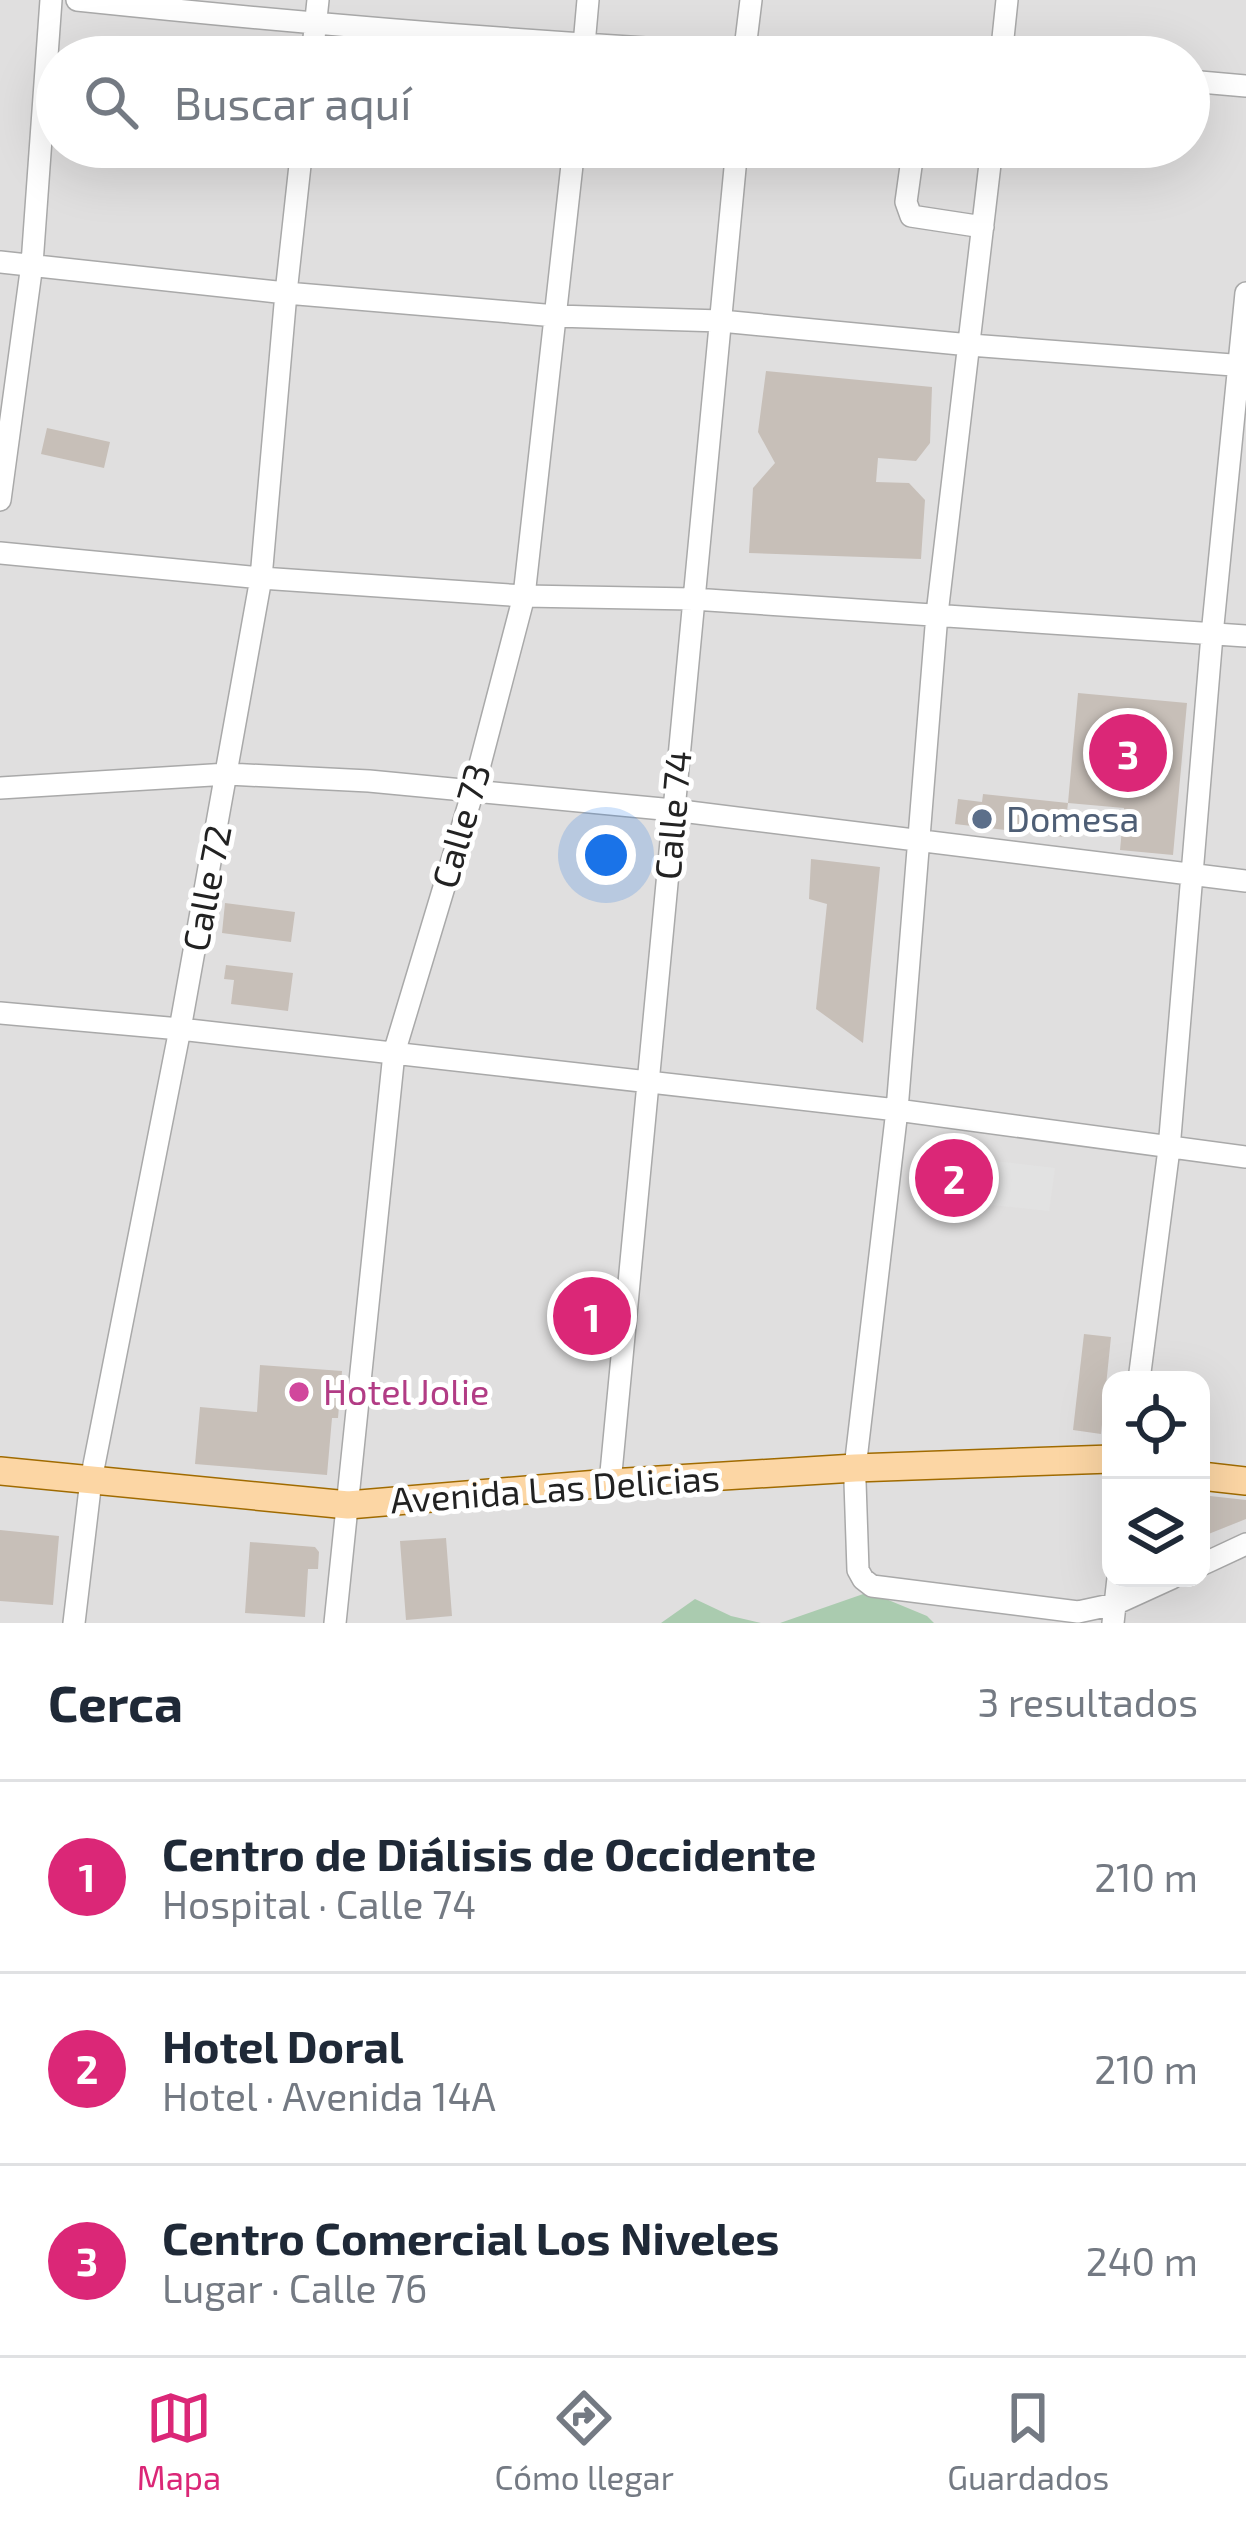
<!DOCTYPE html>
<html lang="es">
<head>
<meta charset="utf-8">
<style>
  body { margin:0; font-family:"Exo 2",sans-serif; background:#f6f6f7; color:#1f2937 }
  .controls { position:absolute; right:36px; bottom:36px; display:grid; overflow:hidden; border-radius:24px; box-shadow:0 12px 48px #0002 }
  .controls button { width:108px; height:108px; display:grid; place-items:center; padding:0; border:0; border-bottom:3px solid #e0e1e3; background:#fff; color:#1f2937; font:60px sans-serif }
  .you { position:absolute; left:606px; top:855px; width:42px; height:42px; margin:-30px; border:9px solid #fff; border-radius:50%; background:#1a73e8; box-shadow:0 0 0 18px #1a73e833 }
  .badge { display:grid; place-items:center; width:78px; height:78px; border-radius:50%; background:#db2777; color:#fff; font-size:39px; font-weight:700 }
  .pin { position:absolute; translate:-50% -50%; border:6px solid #fff; box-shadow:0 3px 12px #0006 }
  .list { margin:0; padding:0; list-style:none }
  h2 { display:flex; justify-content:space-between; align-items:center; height:156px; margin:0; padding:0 48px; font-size:51px }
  h2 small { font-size:39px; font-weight:400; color:#747a83 }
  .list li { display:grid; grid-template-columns:78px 1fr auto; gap:36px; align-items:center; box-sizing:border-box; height:192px; padding:0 48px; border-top:3px solid #e0e1e3 }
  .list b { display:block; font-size:45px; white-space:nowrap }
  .list p { margin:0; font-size:39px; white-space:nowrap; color:#747a83 }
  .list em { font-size:39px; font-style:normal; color:#747a83 }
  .icon { flex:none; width:66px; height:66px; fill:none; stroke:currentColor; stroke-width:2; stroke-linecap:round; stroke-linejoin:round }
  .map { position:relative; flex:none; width:1246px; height:1623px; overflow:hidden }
  .search { position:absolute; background:#fff; box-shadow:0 12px 48px #0002; left:36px; right:36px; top:36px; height:132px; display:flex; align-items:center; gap:30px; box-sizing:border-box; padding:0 42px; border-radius:66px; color:#747a83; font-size:45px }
  .sheet { height:732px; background:#fff }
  nav { display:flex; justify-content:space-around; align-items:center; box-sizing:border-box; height:168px; border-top:3px solid #e0e1e3; background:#fff; font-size:33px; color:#747a83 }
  nav a { display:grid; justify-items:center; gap:6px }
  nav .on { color:#db2777 }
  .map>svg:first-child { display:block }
  .residential { fill:#e0dfdf; fill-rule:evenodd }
  .cemetery { fill:#aacbaf }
  .parking { fill:#e2e2e2 }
  .building { fill:#c7bfb8 }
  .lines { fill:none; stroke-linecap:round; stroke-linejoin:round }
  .minor-casing { stroke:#a9a9a9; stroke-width:24 }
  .major-casing { stroke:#a06b00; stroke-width:30 }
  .minor { stroke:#fff; stroke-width:21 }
  .major { stroke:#fcd6a4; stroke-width:27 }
  .service-dot { fill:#5c6f8a; stroke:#fff; stroke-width:4.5 }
  .hotel-dot { fill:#d1479c; stroke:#fff; stroke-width:4.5 }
  .labels { text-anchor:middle; stroke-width:10; stroke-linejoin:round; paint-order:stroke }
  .street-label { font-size:36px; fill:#222; stroke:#fff }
  .service-label { font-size:36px; fill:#4e5e75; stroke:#fff; text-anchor:start }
  .hotel-label { font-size:36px; fill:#b23c85; stroke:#fff; text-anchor:start }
</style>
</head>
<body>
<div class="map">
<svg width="1246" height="1623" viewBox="0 0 1246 1623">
  <rect width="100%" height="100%" fill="#f2efe9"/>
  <path class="residential" d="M0 0H1246V1623H0ZM57 57H1189V147H57ZM1111 1380H1201V1578H1111Z"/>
  <path class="cemetery" d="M869 1592 927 1616 934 1623H780Z
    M695 1599 731 1616 761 1623H661Z"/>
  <path class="parking" d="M987 1160 1055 1168 1049 1211 982 1204Z"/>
  <path class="building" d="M766 371 932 387 930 443 916 461 878 458 876 482 909 483 925 500 921 559 749 553 753 488 775 463 758 432Z
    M47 428 110 442 104 468 41 454Z
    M1078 693 1187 703 1173 855 1120 850 1124 808 1068 803Z
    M983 794 1068 803 1064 837 955 824 958 799 982 802Z
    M811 859 880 867 863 1043 816 1009 827 904 809 899Z
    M225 903 295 912 291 942 222 933Z
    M226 965 293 973 288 1011 231 1004 234 980 224 979Z
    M927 1142 989 1149 982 1204 921 1197Z
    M1084 1334 1111 1337 1101 1434 1073 1430Z
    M260 1365 342 1371 338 1418H332L327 1475 195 1464 200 1407 257 1412Z
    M1201 1495 1246 1500V1519L1201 1537Z
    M0 1530 59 1536 53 1605 0 1601Z
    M446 1538 452 1616 406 1620 400 1541Z
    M250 1542 315 1547 319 1552 318 1569H308L305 1617 245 1613Z"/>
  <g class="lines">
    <g class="minor-casing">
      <path id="minor" d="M77 0C326 26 575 47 825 57
        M583 56 588 0
        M312 57 318 0
        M744 57 751 0
        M1001 57 1007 0
        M1189 81 1246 86
        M912 159 906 202 911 216 983 227
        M0 262 286 293 556 316 721 321 970 345 1246 366
        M0 500 32 264 51 0
        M0 553 261 578 524 596 693 599 1246 636
        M0 788 228 774 369 781 673 810 1246 881
        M0 1013 180 1029 897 1110 1246 1157
        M1139 1380 1169 1149 1212 635 1246 293
        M855 1468 897 1110 937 614 992 147
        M855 1482 858 1570 863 1579 872 1586 1078 1612 1115 1604 1172 1578
        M610 1483 737 147
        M1201 1565 1246 1544
        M74 1623 91 1480 180 1029 261 578 286 293 302 147
        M335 1623 394 1053 473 791 524 596 574 147
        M1113 1623 1118 1578"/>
    </g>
    <g class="major-casing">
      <path id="major" d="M0 1471 348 1505 610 1483 855 1468 1111 1459
        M1201 1476 1246 1481"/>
    </g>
    <use href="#minor" class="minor"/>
    <use href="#major" class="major"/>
  </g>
  <circle class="service-dot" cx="982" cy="819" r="12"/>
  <circle class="hotel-dot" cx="299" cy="1392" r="12"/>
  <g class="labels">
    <g class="street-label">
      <text transform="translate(673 815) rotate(-85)" y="13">Calle 74</text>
      <text transform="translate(461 826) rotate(-74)" y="13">Calle 73</text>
      <text transform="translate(207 888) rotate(-79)" y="13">Calle 72</text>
      <text transform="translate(555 1489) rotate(-4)" y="13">Avenida Las Delicias</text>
    </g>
    <g class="service-label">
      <text x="1006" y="832">Domesa</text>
    </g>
    <g class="hotel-label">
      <text x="323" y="1405">Hotel Jolie</text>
    </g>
  </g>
</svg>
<div class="controls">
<button><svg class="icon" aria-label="locate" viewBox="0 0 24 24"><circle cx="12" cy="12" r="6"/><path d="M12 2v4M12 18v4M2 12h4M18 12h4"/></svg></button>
<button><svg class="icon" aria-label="layers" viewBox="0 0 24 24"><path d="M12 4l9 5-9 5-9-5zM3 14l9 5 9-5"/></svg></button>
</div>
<div class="you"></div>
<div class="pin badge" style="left:592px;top:1316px">1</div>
<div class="pin badge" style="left:954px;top:1178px">2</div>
<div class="pin badge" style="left:1128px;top:753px">3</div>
<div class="search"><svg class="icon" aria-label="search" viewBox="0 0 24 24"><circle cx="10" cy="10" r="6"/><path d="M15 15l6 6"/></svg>Buscar aquí</div>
</div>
<section class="sheet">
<h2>Cerca<small>3 resultados</small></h2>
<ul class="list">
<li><span class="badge">1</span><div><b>Centro de Diálisis de Occidente</b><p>Hospital · Calle 74</p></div><em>210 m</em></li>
<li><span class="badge">2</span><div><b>Hotel Doral</b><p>Hotel · Avenida 14A</p></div><em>210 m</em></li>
<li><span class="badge">3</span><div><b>Centro Comercial Los Niveles</b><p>Lugar · Calle 76</p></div><em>240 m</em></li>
</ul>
</section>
<nav>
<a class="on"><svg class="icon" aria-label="map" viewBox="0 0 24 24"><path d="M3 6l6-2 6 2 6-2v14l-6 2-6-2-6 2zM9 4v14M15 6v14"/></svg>Mapa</a>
<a><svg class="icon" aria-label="directions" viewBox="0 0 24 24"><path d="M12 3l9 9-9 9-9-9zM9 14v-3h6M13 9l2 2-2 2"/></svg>Cómo llegar</a>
<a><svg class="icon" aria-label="saved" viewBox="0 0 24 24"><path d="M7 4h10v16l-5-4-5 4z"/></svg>Guardados</a>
</nav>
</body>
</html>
